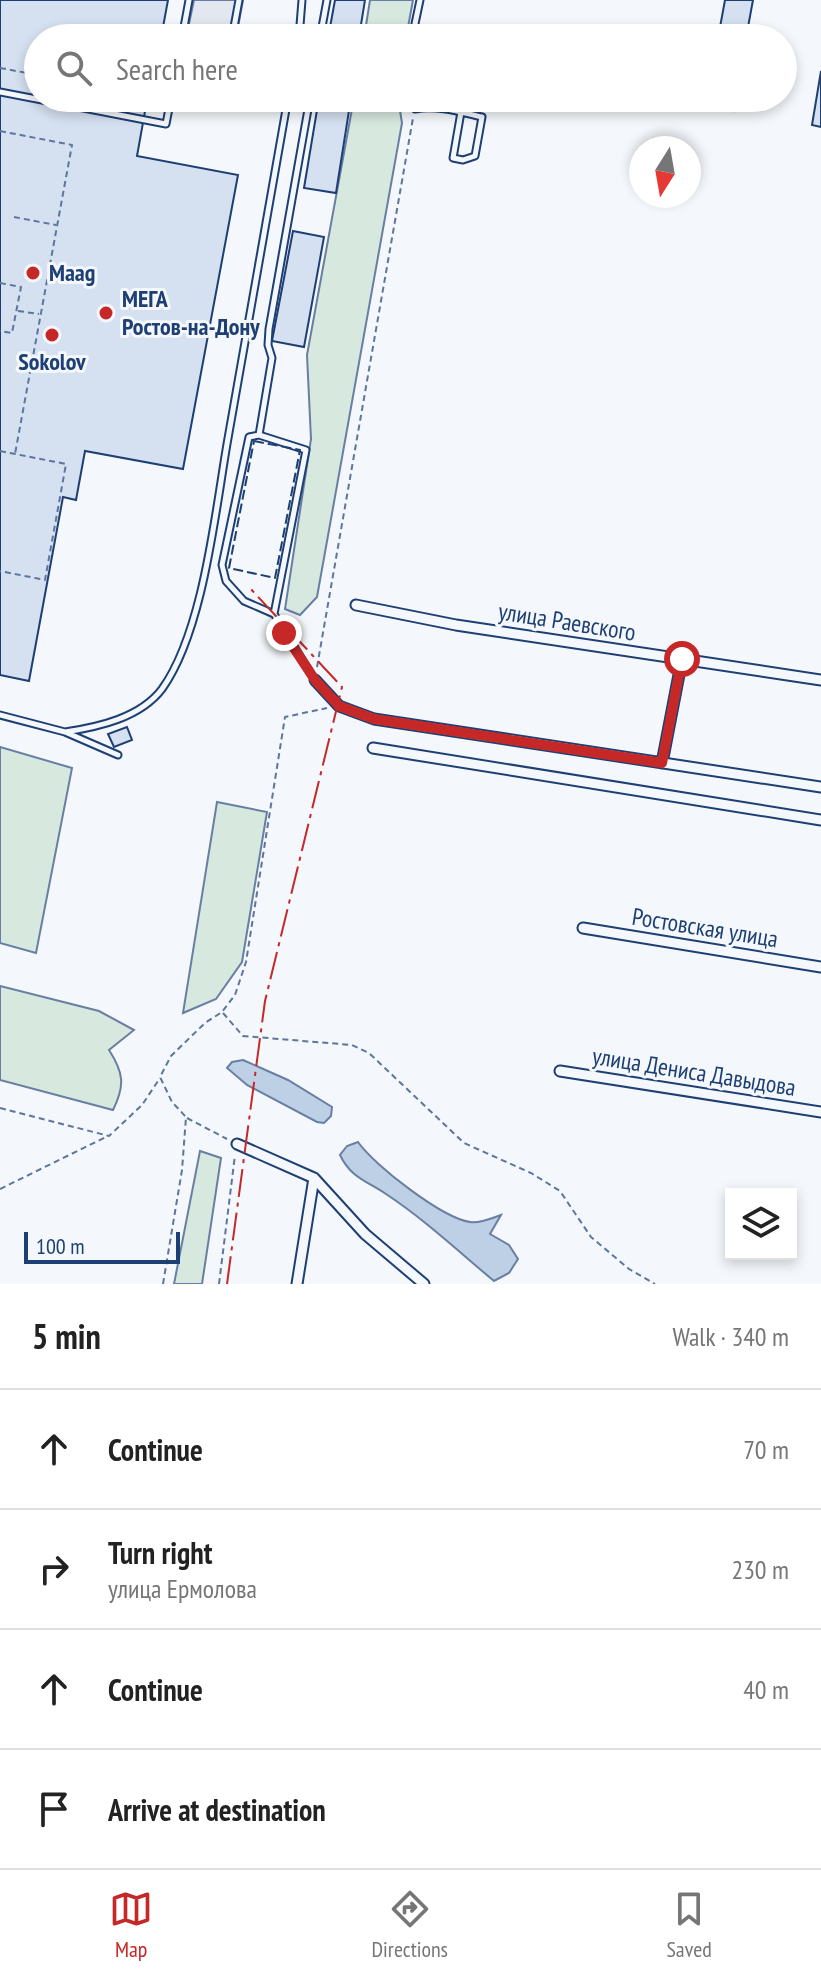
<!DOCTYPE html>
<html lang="en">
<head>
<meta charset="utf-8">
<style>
  body { margin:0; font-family:"PT Sans Narrow",sans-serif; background:#f2f2f2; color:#222 }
  .controls { position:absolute; right:24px; bottom:24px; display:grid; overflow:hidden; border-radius:0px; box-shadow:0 4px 12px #0003 }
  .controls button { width:72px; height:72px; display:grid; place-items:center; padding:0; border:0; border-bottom:2px solid #e0e0e0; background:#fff; color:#222; font:40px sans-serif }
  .compass { position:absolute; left:629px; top:136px; width:72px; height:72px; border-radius:50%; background:#fff; box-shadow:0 4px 12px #0003; rotate:191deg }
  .scale { position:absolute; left:24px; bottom:20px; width:156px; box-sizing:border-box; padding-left:8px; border:4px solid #1d3f73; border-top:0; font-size:22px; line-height:28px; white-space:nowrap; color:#1d3f73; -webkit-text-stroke:6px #f4f7fb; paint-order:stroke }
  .stop { position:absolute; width:24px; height:24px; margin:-18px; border:6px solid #c62828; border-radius:50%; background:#fff }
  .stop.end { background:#c62828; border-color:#fff; box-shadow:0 2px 8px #0008 }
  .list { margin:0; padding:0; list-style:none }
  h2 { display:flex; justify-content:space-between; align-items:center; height:104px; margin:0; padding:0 32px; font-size:34px }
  h2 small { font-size:26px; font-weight:400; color:#767676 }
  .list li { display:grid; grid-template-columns:52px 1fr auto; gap:24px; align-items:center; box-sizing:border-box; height:120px; padding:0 32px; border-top:2px solid #e0e0e0 }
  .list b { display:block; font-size:30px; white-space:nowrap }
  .list p { margin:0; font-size:26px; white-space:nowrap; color:#767676 }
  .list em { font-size:26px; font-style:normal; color:#767676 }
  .icon { flex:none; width:44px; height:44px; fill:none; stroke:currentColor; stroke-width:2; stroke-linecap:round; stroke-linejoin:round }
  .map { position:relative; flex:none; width:821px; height:1284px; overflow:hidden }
  .search { position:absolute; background:#fff; box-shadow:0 4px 12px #0003; left:24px; right:24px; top:24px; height:88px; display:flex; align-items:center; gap:20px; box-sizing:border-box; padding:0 28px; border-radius:44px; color:#767676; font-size:30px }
  .sheet { height:584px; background:#fff }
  nav { display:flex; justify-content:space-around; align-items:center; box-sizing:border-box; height:112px; border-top:2px solid #e0e0e0; background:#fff; font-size:22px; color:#767676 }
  nav a { display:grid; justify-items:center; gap:4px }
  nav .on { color:#c62828 }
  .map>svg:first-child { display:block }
  .green { fill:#d7e8df; stroke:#687fa3; stroke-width:2 }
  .parking { fill:#e3e8f0; stroke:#687fa3; stroke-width:2 }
  .water { fill:#bed0e5; stroke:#687fa3; stroke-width:2 }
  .building { fill:#d5e0f0; stroke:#1d3f73; stroke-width:2 }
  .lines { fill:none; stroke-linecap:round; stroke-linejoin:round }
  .service-casing { stroke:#1d3f73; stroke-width:9 }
  .minor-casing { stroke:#1d3f73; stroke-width:13 }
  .path { stroke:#5e769c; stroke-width:2; stroke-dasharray:6 4; stroke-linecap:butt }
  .service { stroke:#f4f7fb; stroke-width:5 }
  .minor { stroke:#f4f7fb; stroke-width:9 }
  .fence { stroke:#1d3f73; stroke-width:2; stroke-dasharray:10 4; stroke-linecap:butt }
  .power { stroke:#c62828; stroke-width:2; stroke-dasharray:28 6 4 6; stroke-linecap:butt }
  .route { stroke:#c62828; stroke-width:10 }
  .poi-dot { fill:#c62828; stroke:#f4f7fb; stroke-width:3 }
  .labels { text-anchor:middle; stroke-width:6; stroke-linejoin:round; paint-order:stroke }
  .poi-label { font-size:24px; font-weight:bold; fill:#1d3f73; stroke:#f4f7fb; text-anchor:start }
  .street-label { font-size:24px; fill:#1d3f73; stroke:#f4f7fb }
</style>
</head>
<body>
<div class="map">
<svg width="821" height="1284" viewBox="0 0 821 1284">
  <rect width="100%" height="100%" fill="#f4f7fb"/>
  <path class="green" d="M370 0H413L406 38H364Z
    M354 98H398L402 123 317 597 300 615 285 609 311 439 307 355Z
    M0 747 72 768 36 953 0 943Z
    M217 802 267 812 242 962 216 999 183 1013Z
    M0 986 99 1011 134 1030 109 1050C124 1073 125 1086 113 1110L0 1080Z
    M200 1151 221 1158 202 1284H174Z"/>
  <path class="parking" d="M194 0H243L236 38H186Z"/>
  <path class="water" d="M243 1060 288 1080 332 1107 331 1116 324 1123 317 1122 247 1085 227 1068 232 1062Z
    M358 1142C374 1165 442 1218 470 1222 479 1224 492 1218 501 1215L490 1234 509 1245 518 1259 509 1273 494 1281C459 1252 424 1219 386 1194 367 1181 351 1178 340 1155L347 1146Z"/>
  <path class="building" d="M0 0H168L161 38H38V98H138L137 105 146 106 137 156 238 175 183 469 85 451 76 500 63 497 29 681 0 675Z
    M335 0H365L359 37 329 33Z
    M725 0H753L746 38H718Z
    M821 71V127L812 125Z
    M319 98H351L336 193 304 188Z
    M708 98H736L734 111 707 106Z
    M293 231 324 237 304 347 272 341Z
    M127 727 132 740 114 747 108 734Z"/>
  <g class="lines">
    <g class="service-casing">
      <path id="service" d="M182 38 189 0
        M232 38 239 0
        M299 38 302 0
        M320 38 327 0
        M412 38 420 0
        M0 92 166 124 171 98
        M172 98 219 106 220 98
        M310 98 269 329 268 345 272 358 259 435 249 437 222 565 226 581 244 601 274 614 315 680
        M408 98 415 109C438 105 460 112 482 117L475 156 463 160 453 158 461 112
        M259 435 306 450 274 614
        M0 715 65 732 118 755
        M65 732C98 727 140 718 162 689 203 632 215 514 227 444 247 329 268 213 288 98"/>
    </g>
    <g class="minor-casing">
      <path id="minor" d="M356 605 456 625 821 680
        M315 680 339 706 374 719 821 787
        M373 748 821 820
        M662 763 682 659
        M583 928 821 967
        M560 1071 821 1112
        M237 1144 314 1178 365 1234 424 1284
        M297 1284 314 1178"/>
    </g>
    <path class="path" d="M0 68 38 75
      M0 131 72 145 15 454
      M14 217 56 225
      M0 283 21 287 12 333 0 331
      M18 311 39 314
      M0 451 66 464 45 580 0 571
      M317 667 413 118
      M223 1013 243 1036 352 1045 369 1053 464 1143 531 1173 560 1191 591 1237 629 1269 655 1284
      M0 1108 109 1136 142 1105 160 1078
      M187 1118 227 1139
      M0 1189 108 1136
      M163 1284 182 1170 186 1117 172 1102 160 1077 171 1056 205 1023 222 1012 235 995 246 962 285 717 327 708
      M219 1284 235 1155"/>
    <use href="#service" class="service"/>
    <use href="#minor" class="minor"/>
    <path class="fence" d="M254 441 300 450 275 578 229 568Z"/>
    <path class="power" d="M227 1284 265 1001 342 687 248 586"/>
  </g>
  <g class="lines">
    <path class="route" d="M284 633 315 680 339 706 374 719 662 763 682 659"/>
  </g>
  <g class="poi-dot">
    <circle cx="33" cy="273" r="8"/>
    <circle cx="106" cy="313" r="8"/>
    <circle cx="52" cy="335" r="8"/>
  </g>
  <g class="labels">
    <g class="poi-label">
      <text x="49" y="281">Maag</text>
      <text x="122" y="307">МЕГА<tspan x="122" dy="28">Ростов-на-Дону</tspan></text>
      <text x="52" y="370" text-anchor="middle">Sokolov</text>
    </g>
    <g class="street-label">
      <text transform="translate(567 622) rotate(9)" y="8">улица Раевского</text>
      <text transform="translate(705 928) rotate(9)" y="8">Ростовская улица</text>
      <text transform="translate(694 1072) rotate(9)" y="8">улица Дениса Давыдова</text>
    </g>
  </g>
</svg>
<div class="controls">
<button><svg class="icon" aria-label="layers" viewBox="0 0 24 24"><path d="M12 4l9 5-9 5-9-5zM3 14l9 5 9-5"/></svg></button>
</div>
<svg class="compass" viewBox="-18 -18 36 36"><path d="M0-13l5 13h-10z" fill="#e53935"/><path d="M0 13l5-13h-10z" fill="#767676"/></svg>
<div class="scale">100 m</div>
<div class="stop" style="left:682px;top:659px"></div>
<div class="stop end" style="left:284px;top:633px"></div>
<div class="search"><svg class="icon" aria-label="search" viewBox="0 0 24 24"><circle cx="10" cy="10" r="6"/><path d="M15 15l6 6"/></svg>Search here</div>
</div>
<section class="sheet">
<h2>5 min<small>Walk · 340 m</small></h2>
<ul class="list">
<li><svg class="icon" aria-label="ahead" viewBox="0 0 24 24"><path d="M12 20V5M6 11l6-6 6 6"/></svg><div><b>Continue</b></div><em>70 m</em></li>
<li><svg class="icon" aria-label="right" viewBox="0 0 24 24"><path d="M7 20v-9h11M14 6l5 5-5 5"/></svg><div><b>Turn right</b><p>улица Ермолова</p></div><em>230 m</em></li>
<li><svg class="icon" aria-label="ahead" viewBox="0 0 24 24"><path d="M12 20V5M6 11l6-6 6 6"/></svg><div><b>Continue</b></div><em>40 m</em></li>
<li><svg class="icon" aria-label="arrive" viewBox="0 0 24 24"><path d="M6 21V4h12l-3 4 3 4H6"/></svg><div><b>Arrive at destination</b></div></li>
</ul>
</section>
<nav>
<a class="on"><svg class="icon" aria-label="map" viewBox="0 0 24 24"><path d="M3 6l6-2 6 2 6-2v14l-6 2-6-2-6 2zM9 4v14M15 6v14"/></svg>Map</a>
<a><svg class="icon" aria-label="directions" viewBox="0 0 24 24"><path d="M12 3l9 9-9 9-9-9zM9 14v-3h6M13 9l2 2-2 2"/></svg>Directions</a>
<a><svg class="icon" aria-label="saved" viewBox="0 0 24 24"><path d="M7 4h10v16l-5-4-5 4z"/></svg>Saved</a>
</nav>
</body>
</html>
